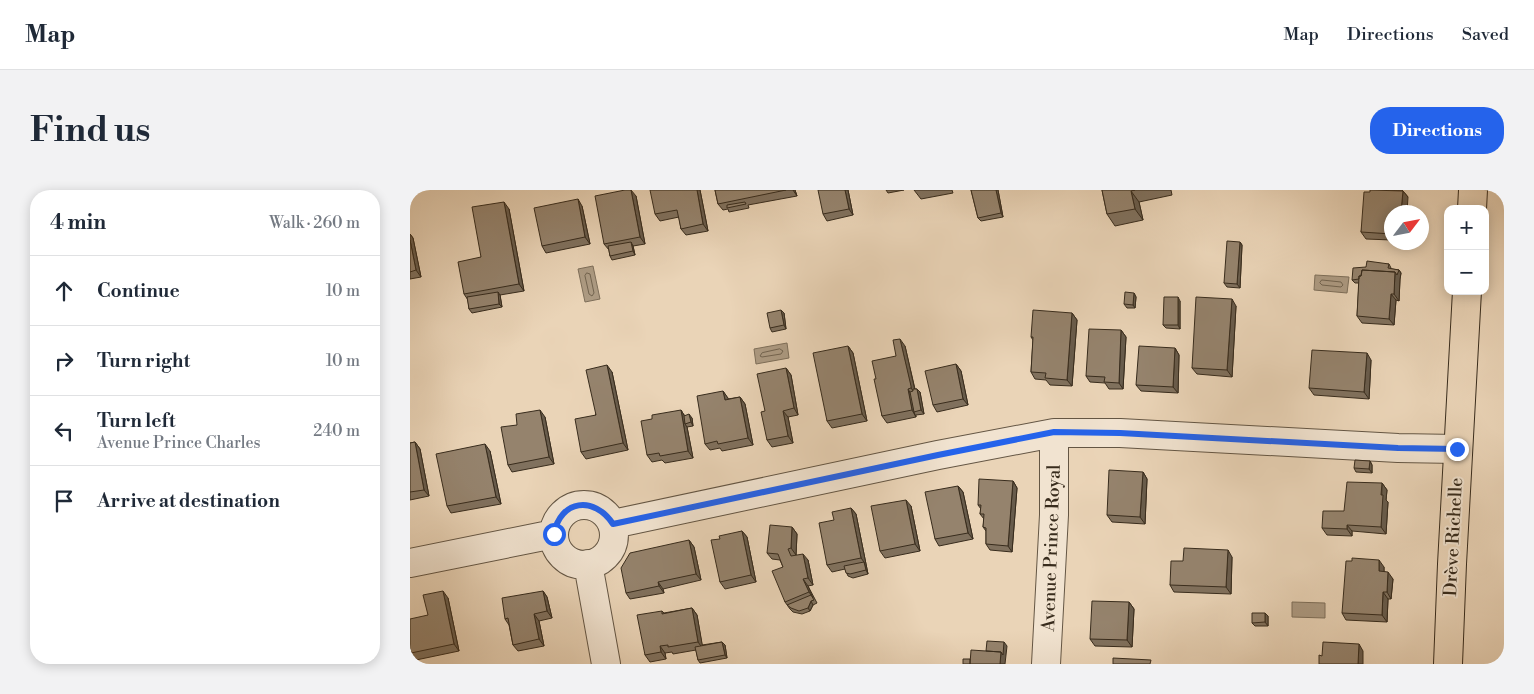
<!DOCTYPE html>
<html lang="en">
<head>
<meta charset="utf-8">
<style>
  body { margin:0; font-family:"Libre Bodoni",serif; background:#f2f2f3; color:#1f2937 }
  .controls { position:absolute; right:15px; top:15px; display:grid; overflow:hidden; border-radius:10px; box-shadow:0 2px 12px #0003 }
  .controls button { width:45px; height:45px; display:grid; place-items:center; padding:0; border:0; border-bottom:1px solid #e0e1e3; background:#fff; color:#1f2937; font:25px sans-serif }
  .compass { position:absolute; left:974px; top:15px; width:45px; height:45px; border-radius:50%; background:#fff; box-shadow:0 2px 12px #0003; rotate:58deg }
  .stop { position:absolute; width:15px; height:15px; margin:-11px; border:4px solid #2563eb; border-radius:50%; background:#fff }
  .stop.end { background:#2563eb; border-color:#fff; box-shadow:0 1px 5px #0008 }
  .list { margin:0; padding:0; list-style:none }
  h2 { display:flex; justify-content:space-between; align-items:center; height:65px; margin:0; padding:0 20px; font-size:21px }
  h2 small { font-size:16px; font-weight:400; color:#747a83 }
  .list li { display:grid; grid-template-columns:32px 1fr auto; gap:15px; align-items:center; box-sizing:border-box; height:70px; padding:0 20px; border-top:1px solid #e0e1e3 }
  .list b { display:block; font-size:19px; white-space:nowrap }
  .list p { margin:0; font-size:16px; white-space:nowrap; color:#747a83 }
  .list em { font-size:16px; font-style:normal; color:#747a83 }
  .icon { flex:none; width:28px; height:28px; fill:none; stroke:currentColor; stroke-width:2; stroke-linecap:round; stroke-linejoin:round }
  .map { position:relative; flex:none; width:1094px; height:474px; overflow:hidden; border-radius:20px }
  header { display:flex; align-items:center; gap:30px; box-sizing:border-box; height:70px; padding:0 25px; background:#fff; border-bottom:1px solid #e0e1e3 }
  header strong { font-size:24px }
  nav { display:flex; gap:28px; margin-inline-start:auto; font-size:18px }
  .intro { display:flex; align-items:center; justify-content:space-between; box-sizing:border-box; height:120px; padding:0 30px }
  h1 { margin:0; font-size:35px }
  .button { padding:12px 22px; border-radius:20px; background:#2563eb; color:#fff; font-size:18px; font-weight:700 }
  main { display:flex; gap:30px; padding:0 30px }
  aside { flex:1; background:#fff; border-radius:20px; box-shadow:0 2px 12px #0003 }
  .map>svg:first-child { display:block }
  .water { fill:#ad9b83; stroke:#7e6f5a }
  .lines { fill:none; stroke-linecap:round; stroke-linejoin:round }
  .shore { stroke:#726450; stroke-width:1 }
  .minor-casing { stroke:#645644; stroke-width:30 }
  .major-casing { stroke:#382c1d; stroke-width:30 }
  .minor { stroke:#f1e3d0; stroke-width:28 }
  .major { stroke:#ead4b7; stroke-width:28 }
  .wall { fill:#80715e; stroke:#382c1d }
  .shaded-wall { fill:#685c4c; stroke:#382c1d }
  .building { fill:#95836d; stroke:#382c1d }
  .route { stroke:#2563eb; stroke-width:6 }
  .labels { text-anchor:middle; stroke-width:4; stroke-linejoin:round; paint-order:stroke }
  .street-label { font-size:18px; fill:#382c1d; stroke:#f1e3d0 }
</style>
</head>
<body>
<header>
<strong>Map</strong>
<nav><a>Map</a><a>Directions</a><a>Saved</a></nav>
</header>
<div class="intro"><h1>Find us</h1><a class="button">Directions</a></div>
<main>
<aside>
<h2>4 min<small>Walk · 260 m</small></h2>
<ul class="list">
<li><svg class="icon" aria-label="ahead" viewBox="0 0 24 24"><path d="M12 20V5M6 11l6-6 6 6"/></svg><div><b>Continue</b></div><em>10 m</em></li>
<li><svg class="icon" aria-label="right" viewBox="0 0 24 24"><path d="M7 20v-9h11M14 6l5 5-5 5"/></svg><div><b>Turn right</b></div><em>10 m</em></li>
<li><svg class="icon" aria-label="left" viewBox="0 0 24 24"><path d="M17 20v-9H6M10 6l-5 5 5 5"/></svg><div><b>Turn left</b><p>Avenue Prince Charles</p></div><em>240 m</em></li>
<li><svg class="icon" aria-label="arrive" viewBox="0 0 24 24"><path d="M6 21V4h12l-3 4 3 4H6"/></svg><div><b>Arrive at destination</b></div></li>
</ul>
</aside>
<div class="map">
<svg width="1094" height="474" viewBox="0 0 1094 474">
  <rect width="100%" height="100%" fill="#ead4b7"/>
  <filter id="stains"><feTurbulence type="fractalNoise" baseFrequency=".004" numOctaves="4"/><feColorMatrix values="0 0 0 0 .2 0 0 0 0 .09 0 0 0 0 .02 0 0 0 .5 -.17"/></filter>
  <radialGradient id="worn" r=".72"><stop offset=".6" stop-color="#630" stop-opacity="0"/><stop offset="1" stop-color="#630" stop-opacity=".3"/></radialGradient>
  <path class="water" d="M183 76 190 109 175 112 168 79Z
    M905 85 939 87 937 103 904 100Z
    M377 153 379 168 346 174 344 159Z
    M882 412 915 413V428L882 427Z"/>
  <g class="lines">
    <path class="shore" d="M177 83 180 84 184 103 182 106 179 104 175 86Z
      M912 90 931 92 933 95 931 97 912 95 910 93Z
      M370 159 373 161 371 164 352 167 350 166 352 163Z"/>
    <g class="minor-casing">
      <path id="minor" d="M144 345a30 30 0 1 1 60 0a30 30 0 1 1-60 0Z
        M203 334 528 265 644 243H710L988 258 1047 259
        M0 373 144 344
        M178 374 196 474
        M636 474 644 325V243"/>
    </g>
    <g class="major-casing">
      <path id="major" d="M1062 19 1063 0
        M1038 474 1042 374 1057 101"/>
    </g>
    <use href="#minor" class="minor"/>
    <use href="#major" class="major"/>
  </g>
  <path class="wall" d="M290 0 298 41 276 45 271 39 269 27 250 31 245 24Z
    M305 0H385L387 6 338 15 339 18 319 22 318 19 313 20 308 14Z
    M438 0 443 25 417 31 413 24Z
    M476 0H494L478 3Z
    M504 0H542L543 3 511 9Z
    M561 0H588L593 27 571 31 568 28Z
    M692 0H761L762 5 729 12 733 30 705 36 697 24Z
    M992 0 993 1 998 7 982 22V50L956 49 951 42 960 2Z
    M226 6 235 54 223 56 225 65 202 70 200 66 199 60 194 54Z
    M172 16 180 54 136 63 132 56Z
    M99 19 114 101 90 105 92 117 62 123 59 119 58 110 54 104 71 67Z
    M0 44 3 48 11 87 0 89Z
    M830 52 832 55 830 98 817 97 814 93Z
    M979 74 981 78V79L989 80 991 83 990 89 989 111 986 110 984 135 952 133 947 126 949 93H945L942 90 956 77Z
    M724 103 726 107 725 118H717L714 114Z
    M770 111V139L756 138 753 135Z
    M826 116 822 187 787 184 782 178Z
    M374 123 376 139 362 142 360 138Z
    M662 123 667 130 662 196 640 195 636 190 625 189 621 182 623 150 621 147Z
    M711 140 716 147 713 199H699L695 193 680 192 676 186Z
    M438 156 443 163 457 231 422 238 417 231Z
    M495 156 505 199H507L510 202 514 224 506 225V227L477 233 472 226 466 189Z
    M765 158 769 165 768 203 731 201 726 195Z
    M961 170 959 209 904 205 899 198Z
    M546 174 551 181 558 215 527 222 523 215Z
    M376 178 381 185 388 225 378 227 383 253 362 257 357 250Z
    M202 182 218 260 176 269 171 262Z
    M313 201 318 209 330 207 335 214 343 255 312 261 310 258 300 260 295 254Z
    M271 220 274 225 282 228 283 236 277 237 283 268 255 273 252 270 242 272 237 265Z
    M135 227 144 274 102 282 98 275 107 235Z
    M5 252 10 259 19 306 0 310V253Z
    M80 261 91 314 41 323 37 316Z
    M960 271 962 275V283L946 282 944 278Z
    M733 282 737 289 735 334 702 332 697 325Z
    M603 291 607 298 602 362 580 360 576 354V341L573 337 574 329 570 324 571 319 568 315Z
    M972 293 977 300 976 310 978 312 976 344 942 341V346L917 345 912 338Z
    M548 296 553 302 563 349 529 356 525 349Z
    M501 316 510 361 475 368 470 361Z
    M441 318 446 324 458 384 443 388 438 386 435 379 422 382 417 375 424 330Z
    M382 337 387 344 386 365 398 370 403 395 398 396 407 413 403 415 400 421 392 424 383 422 380 419 375 412 373 377 370 370 362 369 357 363Z
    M332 341 337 347 346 392 315 399 310 392V349Z
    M279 350 284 357 291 390 253 399 254 403 220 409 216 403Z
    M822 367 821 404 764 402 760 395 773 371Z
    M974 377V381L983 389 981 409H978L977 432 936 430 932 423Z
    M133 401 137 407 142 428 129 431 134 456 108 461 103 455 99 435 95 429Z
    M38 408 49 461 6 470 1 463 18 425Z
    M719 412 724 419 722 457 685 456 680 449Z
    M282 418 287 425 292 455 312 452 315 455 317 468 290 473 288 470 286 460 263 464 262 462 255 463 256 469 240 472 235 465 252 421 254 423Z
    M858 426V436H845L842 433Z"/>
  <path class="shaded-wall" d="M221 0 226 6 235 54 230 47Z
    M287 0H290L298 41 293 34Z
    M383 0H385L387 6Z
    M435 0H438L443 25 439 19Z
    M586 0H588L593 27 591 23Z
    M721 1 729 12 733 30 725 19Z
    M993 1 998 7 997 22H991Z
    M168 9 172 16 180 54 175 47Z
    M94 12 99 19 114 101 109 94Z
    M0 44 3 48 11 87 6 80 0 50Z
    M221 52 223 56 225 65 223 61Z
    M830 52 832 55 830 98 827 94Z
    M989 80 991 83 990 89 989 111 984 104 985 82Z
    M88 102 90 105 92 117 89 114Z
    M724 103 726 107 725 118 723 115Z
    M981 104 986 110 984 135 979 129Z
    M768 107 770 111V139L768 135Z
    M822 109 826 116 822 187 817 180Z
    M371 120 374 123 376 139 374 135Z
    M662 123 667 130 662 196 657 190Z
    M711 140 716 147 713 199 709 193Z
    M490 149 495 156 506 205 501 198Z
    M438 156 443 163 457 231 452 224Z
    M765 158 769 165 768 203 763 197Z
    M957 163 961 170 959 209 954 202Z
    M546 174 551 181 558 215 553 209Z
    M197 175 202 182 218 260 213 253Z
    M376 178 381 185 388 225 384 218Z
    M498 199 502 206 504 222 506 227 502 220Z
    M507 199 510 202 514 224 511 220Z
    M313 201 318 208 320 217 315 210Z
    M330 207 335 214 343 255 338 248Z
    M130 220 135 227 144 274 139 267Z
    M271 220 275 227V234L277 237 283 268 278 261Z
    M373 221 378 227 383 253 378 246Z
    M279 224 282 228 283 236 281 232Z
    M5 252 10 259 19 306 14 300Z
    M75 254 80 261 91 314 86 307Z
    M960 271 962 275V283L959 279Z
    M733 282 737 289 735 334 730 327Z
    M603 291 607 298 602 362 598 356Z
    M972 293 977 300 976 310 978 312 976 344 971 337Z
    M548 296 553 302 563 349 558 343Z
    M496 310 501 316 510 361 505 354Z
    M441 318 446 324 458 384 456 380 454 372 451 368Z
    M937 335 942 341V346L937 339Z
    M382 337 387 344 386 365 381 358Z
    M332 341 337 347 346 392 341 385Z
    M279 350 284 357 291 390 286 384Z
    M818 360 822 367 821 404 816 397Z
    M393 364 398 370 403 395 398 388Z
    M969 370 974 377V388L969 381Z
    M978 382 983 389 981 409 977 402Z
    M393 389 398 396 403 408 399 402Z
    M248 392 253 399 254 403 249 396Z
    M33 401 38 408 49 461 44 454Z
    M133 401 137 407 142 428 137 421Z
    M973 402 978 409 977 432 972 425Z
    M401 411 403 415 400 421 398 418Z
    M719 412 724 419 722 457 717 450Z
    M282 418 287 425 293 459 288 452Z
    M855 423 858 426V436L855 432Z
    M124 424 129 431 134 456 129 449Z
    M312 452 315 455 317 468 315 465Z
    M594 452 597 456 595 474H590L591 462Z
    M949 454 953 461V474H948Z
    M250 456 255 463 256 469 251 462Z"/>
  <path class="building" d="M215 0H221L230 47 194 54 185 6Z
    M240 0H287L293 34 271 39 267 20 245 24Z
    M305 0H376L308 14Z
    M408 0H435L439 19 413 24Z
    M561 0H586L591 23 568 28Z
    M692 0H725L721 1 725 19 697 24Z
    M960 0 993 1 991 22H982V44L951 42 954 2H960Z
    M168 9 175 47 132 56 124 18Z
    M94 12 109 94 54 104 48 72 71 67 62 17Z
    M335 12 336 14 317 18V15Z
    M0 50 6 80 0 82Z
    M817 51 830 52 827 94 814 93Z
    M221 52 223 61 200 66 198 56Z
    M957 71 979 74 978 78 989 80 987 85 985 82 952 80 951 86H949V89L942 90 943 78 956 77Z
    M952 80 985 82 984 104H981L979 129 947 126 949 86H951Z
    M88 102 89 114 59 119 57 107Z
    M715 102 724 103 723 115 714 114Z
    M754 107H768V135H753Z
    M786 107 822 109 817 180 782 178Z
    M371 120 374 135 360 138 357 123Z
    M623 120 662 123 657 190 635 188 636 183 621 182 623 147H621Z
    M679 139 711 140 709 193 694 192 695 187 676 186Z
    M490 149 501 196V198L498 199 502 220 472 226 464 189H466L462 171 486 166 483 150Z
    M438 156 452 224 417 231 403 163Z
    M729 156 765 158 763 197 726 195Z
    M902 160 957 163 954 202 899 198Z
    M546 174 553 209 523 215 515 181Z
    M197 175 213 253 171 262 165 229 186 225 176 180Z
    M376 178 384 218 373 221 378 246 357 250 351 222 355 221 347 184Z
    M503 199H507L511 220 504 222 500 202 503 201Z
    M313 201 315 210 330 207 338 248 308 254 307 251 295 254 287 206Z
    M130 220 139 267 98 275 91 237 107 235 106 224Z
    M271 220 278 261 250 266 249 263 237 265 231 231 242 229V225Z
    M279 224 281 232 275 234 274 226Z
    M5 252 14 300 0 302V253Z
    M75 254 86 307 37 316 26 264Z
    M945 270 960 271 959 279 944 278Z
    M699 280 733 282 730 327 697 325Z
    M569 289 603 291 598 356 576 354V338L573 337 574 324H570L571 315H568Z
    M937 292 972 293 971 305H973L971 337 937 335V339L912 338 913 321H934Z
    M548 296 558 343 525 349 515 302Z
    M496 310 505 354 470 361 461 316Z
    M441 318 451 368 417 375 409 333 424 330 422 322Z
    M360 335 382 337 381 358 378 359 381 366 393 364 398 388 393 389 399 402 375 412 362 381 373 377 368 364 357 363Z
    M332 341 341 385 310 392 301 350 310 349 309 346Z
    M279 350 286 384 248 392 249 396 216 403 211 378 220 363Z
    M774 358 818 360 816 397 760 395 761 371H773Z
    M942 368 969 370V381L978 382 977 402H973L972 425 932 423 936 371H942Z
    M454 372 456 380 440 384 436 383 434 376Z
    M33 401 44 454 1 463 0 457V429L18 425 13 405Z
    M133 401 137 421 124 424 129 449 103 455 98 428 95 429 92 408Z
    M401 405 404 410 401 411 398 418 389 421 381 418 377 415Z
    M682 411 719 412 717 450 680 449Z
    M282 418 288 452 258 457V455L250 456 251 462 235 465 227 425 252 421V424Z
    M842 423H855V432L842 433Z
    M577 451 594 452 593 465 591 462 576 461Z
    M312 452 315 465 288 470 285 457Z
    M913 452 949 454 948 474H909V465L912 466Z
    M561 460 591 462 590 474H560Z
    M703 468 741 470 740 474H703Z
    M553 469H560V474H553Z"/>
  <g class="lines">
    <path class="route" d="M144 344C150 310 184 305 203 334L528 265 644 242 710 243 988 258 1047 259"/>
  </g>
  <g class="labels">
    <g class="street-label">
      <text transform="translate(1043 347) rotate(-87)" y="6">Drève Richelle</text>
      <text transform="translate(641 358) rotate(-88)" y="6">Avenue Prince Royal</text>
    </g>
  </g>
  <rect width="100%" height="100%" filter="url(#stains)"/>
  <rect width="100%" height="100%" fill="url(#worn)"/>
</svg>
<div class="controls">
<button>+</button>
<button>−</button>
</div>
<svg class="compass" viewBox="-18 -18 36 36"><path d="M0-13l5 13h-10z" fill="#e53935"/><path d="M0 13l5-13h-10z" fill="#747a83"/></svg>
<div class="stop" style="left:144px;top:344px"></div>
<div class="stop end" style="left:1047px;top:259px"></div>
</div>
</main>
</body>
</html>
